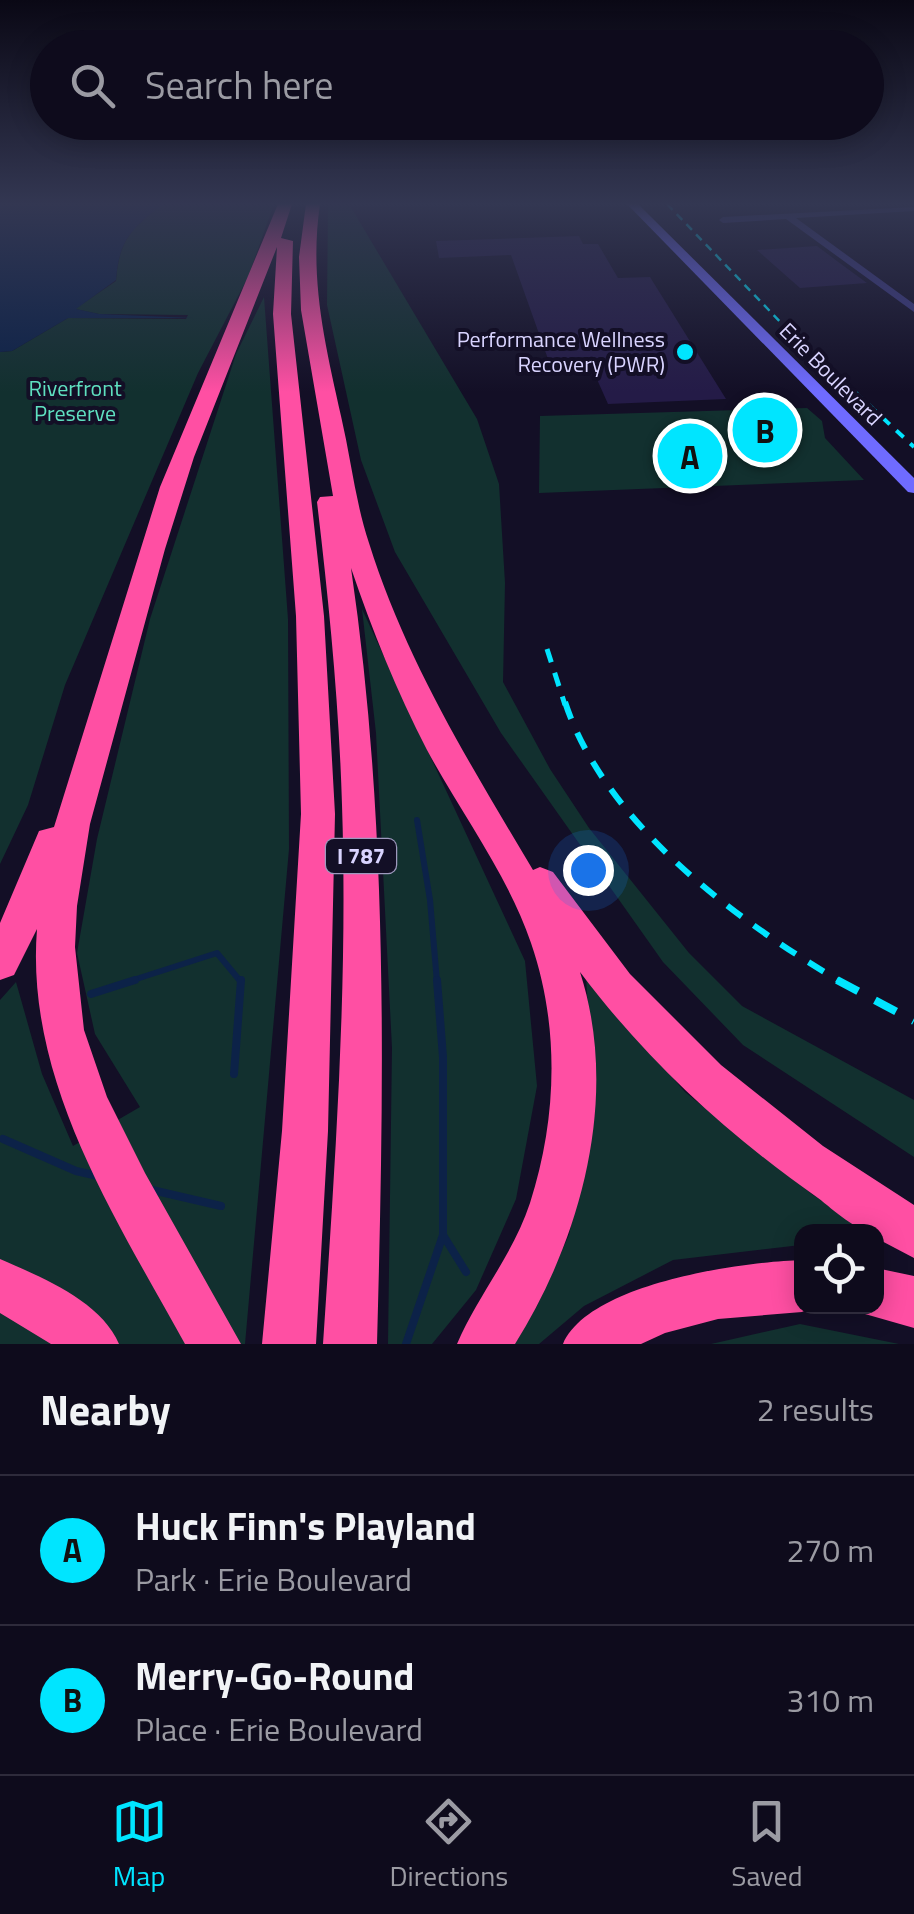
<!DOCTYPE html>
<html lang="en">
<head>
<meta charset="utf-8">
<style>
  body { margin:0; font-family:"Titillium Web",sans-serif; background:#1c1929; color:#f1f3f6 }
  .controls { position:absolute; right:30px; bottom:30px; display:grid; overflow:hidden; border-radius:20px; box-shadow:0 5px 25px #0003 }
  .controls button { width:90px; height:90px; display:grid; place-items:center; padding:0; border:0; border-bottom:2px solid #2e2b3b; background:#0e0b1c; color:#f1f3f6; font:50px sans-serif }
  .you { position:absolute; left:588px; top:870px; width:35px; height:35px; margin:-25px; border:8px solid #fff; border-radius:50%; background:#1a73e8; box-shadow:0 0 0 15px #1a73e833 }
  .badge { display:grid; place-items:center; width:65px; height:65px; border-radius:50%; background:#00e5ff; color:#111; font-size:32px; font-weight:700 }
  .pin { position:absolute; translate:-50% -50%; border:5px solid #fff; box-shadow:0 2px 10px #0006 }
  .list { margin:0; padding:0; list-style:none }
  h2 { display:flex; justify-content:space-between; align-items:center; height:130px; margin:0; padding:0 40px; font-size:42px }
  h2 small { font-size:32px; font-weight:400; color:#9b9ba3 }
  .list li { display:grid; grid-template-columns:65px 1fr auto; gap:30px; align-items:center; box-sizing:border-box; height:150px; padding:0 40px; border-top:2px solid #2e2b3b }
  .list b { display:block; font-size:38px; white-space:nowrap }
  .list p { margin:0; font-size:32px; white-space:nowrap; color:#9b9ba3 }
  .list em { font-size:32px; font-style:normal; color:#9b9ba3 }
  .icon { flex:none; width:55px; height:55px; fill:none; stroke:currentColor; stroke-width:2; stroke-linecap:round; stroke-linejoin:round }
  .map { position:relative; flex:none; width:914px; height:1344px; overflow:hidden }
  .search { position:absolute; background:#0e0b1c; box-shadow:0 5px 25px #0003; left:30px; right:30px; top:30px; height:110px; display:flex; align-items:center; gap:25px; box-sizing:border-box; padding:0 35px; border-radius:55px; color:#9b9ba3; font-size:38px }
  .sheet { height:430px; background:#0e0b1c }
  nav { display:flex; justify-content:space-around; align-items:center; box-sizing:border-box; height:140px; border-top:2px solid #2e2b3b; background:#0e0b1c; font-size:28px; color:#9b9ba3 }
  nav a { display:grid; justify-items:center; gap:5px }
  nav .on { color:#00e5ff }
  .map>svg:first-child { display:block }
  .green { fill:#12302f }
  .water { fill:#0c2248 }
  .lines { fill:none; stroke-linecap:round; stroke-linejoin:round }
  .stream-far1 { stroke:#0c2248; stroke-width:6 }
  .stream { stroke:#0c2248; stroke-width:8 }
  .building { fill:#241b47 }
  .street { fill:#3d3a85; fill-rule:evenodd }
  .secondary { fill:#6f6bff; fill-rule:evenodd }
  .highway { fill:#ff4fa3; fill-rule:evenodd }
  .rail-far4 { stroke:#00e5ff; stroke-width:2.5; stroke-dasharray:8 6; stroke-linecap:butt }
  .rail-far3 { stroke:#00e5ff; stroke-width:4; stroke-dasharray:10 9; stroke-linecap:butt }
  .rail-far2 { stroke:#00e5ff; stroke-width:5; stroke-dasharray:14 11; stroke-linecap:butt }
  .rail-far1 { stroke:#00e5ff; stroke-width:6; stroke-dasharray:18 15; stroke-linecap:butt }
  .rail { stroke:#00e5ff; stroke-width:8; stroke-dasharray:24 19; stroke-linecap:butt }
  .poi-dot { fill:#00e5ff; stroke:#130f26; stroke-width:4 }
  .labels { text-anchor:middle; stroke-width:8; stroke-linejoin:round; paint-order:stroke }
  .far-poi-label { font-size:22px; fill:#d9d4ff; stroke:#130f26; text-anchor:end }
  .far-street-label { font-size:22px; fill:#d9d4ff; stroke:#130f26 }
  .far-park-label { font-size:22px; fill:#5fe0c0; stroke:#130f26 }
  .shield { fill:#130f26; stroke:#9e99be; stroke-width:2.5 }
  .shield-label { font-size:22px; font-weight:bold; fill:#d9d4ff }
</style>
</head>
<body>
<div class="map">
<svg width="914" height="1344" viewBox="0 0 914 1344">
  <rect width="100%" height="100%" fill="#130f26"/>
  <path class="green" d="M163 204H274L248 277 198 373 65 685 28 805 0 864V352L12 351 68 318 186 319 188 315 99 314 75 309 116 281C119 240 131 229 163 204Z
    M328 204H349L477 419 499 484 505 583 503 682 550 769 589 828 689 953 742 1006 914 1100V1157L743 1045 663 962 501 733 395 552 361 460 327 305Z
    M264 297 288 619 289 849 245 1344H0V1000L16 982 42 1074 73 1146 140 1107 95 1034 77 953 97 839 150 619 236 354Z
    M807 408 822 421 825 438 864 480 539 493 540 416Z
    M362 609 525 961 537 1086 516 1199 476 1290 432 1344H388L392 1048 376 733Z
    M586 977 685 1092 813 1195 871 1231 802 1232 801 1245 673 1260 584 1306 539 1344H510L536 1308 569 1235 595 1115Z
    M800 1324 899 1344H711Z"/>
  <path class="water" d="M0 204H163C131 229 119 240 116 280L76 309 99 314 193 318H68L12 351 0 352Z"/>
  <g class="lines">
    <path class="stream-far1" d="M417 820 430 900 437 982
      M127 982 217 953 241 982"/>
    <path class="stream" d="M437 980 443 1057V1235L466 1272
      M91 994 135 980
      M234 1074 241 980
      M3 1139 76 1171 98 1176
      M152 1190 221 1206
      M406 1344 443 1235"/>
  </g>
  <path class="building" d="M579 236 583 244H598L618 278 650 277 726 399 608 404 587 357 548 359 511 255 439 258 436 241Z
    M817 246 841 264 867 283 800 288 757 250Z
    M770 424 787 432 797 447 788 444 790 458 767 454 771 439 729 427Z"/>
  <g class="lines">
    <path class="street" d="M914 207V211L796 218 914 304V312L786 219 723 223 719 220 723 217Z"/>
    <path class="secondary" d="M627 204H638L914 478V493L908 492Z"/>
    <path class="highway" d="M278 204H292L281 238 293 241 291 314 324 616 335 814 328 1131 316 1344H262L282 1131 301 814 296 616 273 314 277 247 194 457 165 549 90 824 77 906 75 947 84 1030 107 1097 145 1173 241 1344H185C115 1217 25 1080 37 929L14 975 0 980V923L39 831 54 827 160 487Z
      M306 204H320C309 278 325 344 341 416 351 458 355 501 369 543 406 661 470 764 533 870L540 867 553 872 630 974 721 1065 823 1146 914 1205V1258L876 1238V1232C856 1232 834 1210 818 1198 728 1135 646 1060 580 972 620 1096 582 1237 515 1344H457C478 1295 513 1255 530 1203 557 1119 560 1027 531 943 508 875 461 813 427 750 397 692 372 630 351 568 389 826 384 1084 377 1344H323C335 1165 348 985 342 805 339 703 329 603 317 502L320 497 333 496 301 310 299 257Z
      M0 1259C41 1277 101 1301 119 1344H51L0 1313Z
      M802 1260V1306H814L802 1312 718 1319 665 1333 641 1344H563C589 1283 741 1262 802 1260Z
      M876 1268 914 1276V1328L858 1312 855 1306H876Z"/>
    <path class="rail-far4" d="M667 204 788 330"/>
    <path class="rail-far3" d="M785 327 914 447"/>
    <path class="rail-far2" d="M547 649 565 705"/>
    <path class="rail-far1" d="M565 702C605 824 736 920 841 982"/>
    <path class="rail" d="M837 980 914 1021"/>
  </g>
  <linearGradient id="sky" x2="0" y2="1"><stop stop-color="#0a0815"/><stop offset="0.52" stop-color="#333752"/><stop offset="1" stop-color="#333752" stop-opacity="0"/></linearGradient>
  <rect width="914" height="392" fill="url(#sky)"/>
  <circle class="poi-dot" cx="685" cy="352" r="10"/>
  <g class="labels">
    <g class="far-poi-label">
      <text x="665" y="347">Performance Wellness<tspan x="665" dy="25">Recovery (PWR)</tspan></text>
    </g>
    <g class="far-street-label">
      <text transform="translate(831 374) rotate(45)" y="8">Erie Boulevard</text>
    </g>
    <g class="far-park-label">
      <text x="75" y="396">Riverfront<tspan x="75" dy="25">Preserve</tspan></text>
    </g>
    <rect class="shield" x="326" y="839" width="70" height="34" rx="8"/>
    <g class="shield-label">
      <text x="361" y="864">I 787</text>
    </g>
  </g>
</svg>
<div class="controls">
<button><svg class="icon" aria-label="locate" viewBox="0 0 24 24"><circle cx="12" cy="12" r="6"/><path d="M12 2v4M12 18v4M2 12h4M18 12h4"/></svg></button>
</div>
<div class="you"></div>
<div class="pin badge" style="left:690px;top:456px">A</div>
<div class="pin badge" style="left:765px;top:430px">B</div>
<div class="search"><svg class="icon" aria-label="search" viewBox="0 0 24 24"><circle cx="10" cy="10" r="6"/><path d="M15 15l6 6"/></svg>Search here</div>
</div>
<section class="sheet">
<h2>Nearby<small>2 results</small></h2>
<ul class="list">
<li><span class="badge">A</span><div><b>Huck Finn's Playland</b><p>Park · Erie Boulevard</p></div><em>270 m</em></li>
<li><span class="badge">B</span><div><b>Merry-Go-Round</b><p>Place · Erie Boulevard</p></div><em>310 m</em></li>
</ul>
</section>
<nav>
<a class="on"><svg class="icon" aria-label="map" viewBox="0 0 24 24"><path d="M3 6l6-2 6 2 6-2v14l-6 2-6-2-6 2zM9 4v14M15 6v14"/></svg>Map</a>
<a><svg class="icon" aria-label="directions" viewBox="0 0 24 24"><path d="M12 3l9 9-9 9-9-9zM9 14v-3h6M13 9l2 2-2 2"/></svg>Directions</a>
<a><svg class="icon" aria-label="saved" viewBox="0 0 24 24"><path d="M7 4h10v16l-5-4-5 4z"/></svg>Saved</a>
</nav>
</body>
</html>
